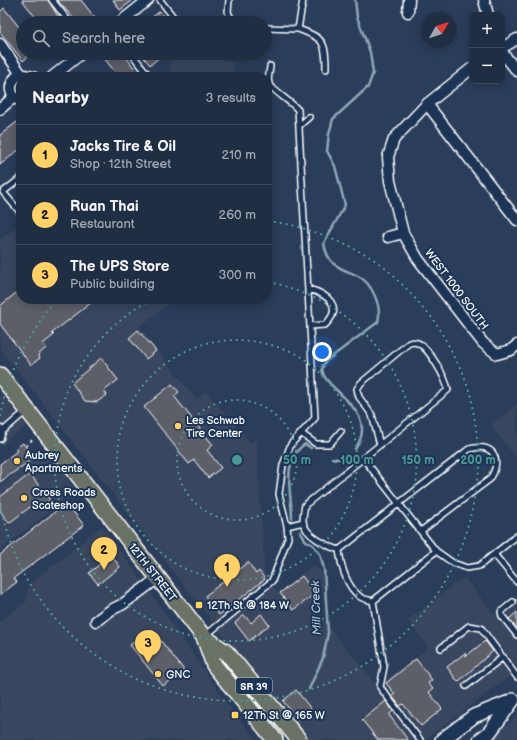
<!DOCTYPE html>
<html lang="en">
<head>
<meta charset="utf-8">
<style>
  body { margin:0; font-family:"Balsamiq Sans",sans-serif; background:#28364b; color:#f1f3f6 }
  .controls { position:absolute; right:12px; top:12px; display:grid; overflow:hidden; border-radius:8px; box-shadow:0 2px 10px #0003 }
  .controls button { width:36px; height:36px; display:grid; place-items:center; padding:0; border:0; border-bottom:1px solid #3d4a5d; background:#202e44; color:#f1f3f6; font:20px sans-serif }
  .compass { position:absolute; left:421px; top:12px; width:36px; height:36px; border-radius:50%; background:#202e44; box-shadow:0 2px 10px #0003; rotate:51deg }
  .you { position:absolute; left:322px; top:352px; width:14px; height:14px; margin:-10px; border:3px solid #fff; border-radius:50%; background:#1a73e8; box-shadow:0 0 0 6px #1a73e833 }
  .badge { display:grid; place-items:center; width:26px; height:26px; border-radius:50%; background:#ffd166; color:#111; font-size:13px; font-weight:700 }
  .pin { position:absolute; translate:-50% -33px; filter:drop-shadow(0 1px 2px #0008) }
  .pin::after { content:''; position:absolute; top:21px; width:14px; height:12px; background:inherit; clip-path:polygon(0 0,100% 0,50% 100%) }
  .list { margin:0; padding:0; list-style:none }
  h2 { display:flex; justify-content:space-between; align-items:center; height:52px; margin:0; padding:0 16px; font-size:17px }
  h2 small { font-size:13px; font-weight:400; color:#a2a8b2 }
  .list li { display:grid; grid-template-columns:26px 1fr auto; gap:12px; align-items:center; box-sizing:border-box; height:60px; padding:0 16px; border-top:1px solid #3d4a5d }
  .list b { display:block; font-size:15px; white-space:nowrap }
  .list p { margin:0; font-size:13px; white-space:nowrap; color:#a2a8b2 }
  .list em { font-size:13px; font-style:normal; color:#a2a8b2 }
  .icon { flex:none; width:22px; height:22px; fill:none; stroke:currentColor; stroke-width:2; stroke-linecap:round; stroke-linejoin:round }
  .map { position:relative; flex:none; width:517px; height:740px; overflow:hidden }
  .search { position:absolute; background:#202e44; box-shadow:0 2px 10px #0003; left:16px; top:16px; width:256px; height:44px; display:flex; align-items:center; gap:10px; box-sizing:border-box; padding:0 14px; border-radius:22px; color:#a2a8b2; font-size:15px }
  .panel { position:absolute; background:#202e44; box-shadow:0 2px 10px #0003; left:16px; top:72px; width:256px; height:232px; border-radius:16px }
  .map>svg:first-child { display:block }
  .built { fill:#39475e }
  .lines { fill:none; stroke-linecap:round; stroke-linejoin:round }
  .stream { stroke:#8ea9b8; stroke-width:2.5 }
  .building { fill:#5c5e67; stroke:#fff }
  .service-casing { stroke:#fff; stroke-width:8 }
  .minor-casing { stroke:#fff; stroke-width:13 }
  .secondary-casing { stroke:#fff; stroke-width:16 }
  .primary-casing { stroke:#fff; stroke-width:18 }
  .path { stroke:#fff; stroke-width:1.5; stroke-dasharray:3 3; stroke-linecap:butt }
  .service { stroke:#1d3557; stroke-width:5 }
  .minor { stroke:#1d3557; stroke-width:10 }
  .secondary { stroke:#1d3557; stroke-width:13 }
  .primary { stroke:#6b7165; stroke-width:15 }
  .ring { fill:none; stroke:#4b9892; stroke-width:2; stroke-dasharray:2 4 }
  .poi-dot { fill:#ffd166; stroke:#1d3557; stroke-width:1.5 }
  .labels { text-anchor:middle; stroke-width:4; stroke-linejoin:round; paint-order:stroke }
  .shield { fill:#1d3557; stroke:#bbc2cd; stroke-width:1 }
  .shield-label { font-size:10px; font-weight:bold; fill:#fff }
  .street-label { font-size:11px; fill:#fff; stroke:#1d3557 }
  .poi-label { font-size:11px; fill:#fff; stroke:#1d3557; text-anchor:start }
  .water-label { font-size:12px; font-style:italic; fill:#b4c5cf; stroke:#1d3557 }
  .centre { fill:#4b9892; stroke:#1d3557; stroke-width:2 }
  .ring-label { font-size:12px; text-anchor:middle; font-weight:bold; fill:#4b9892; stroke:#1d3557; stroke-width:4; stroke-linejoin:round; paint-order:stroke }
</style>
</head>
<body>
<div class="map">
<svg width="517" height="740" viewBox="0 0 517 740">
  <rect width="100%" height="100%" fill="#2a3d5a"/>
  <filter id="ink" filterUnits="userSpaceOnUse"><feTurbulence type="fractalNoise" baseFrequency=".025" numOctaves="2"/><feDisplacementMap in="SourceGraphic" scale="8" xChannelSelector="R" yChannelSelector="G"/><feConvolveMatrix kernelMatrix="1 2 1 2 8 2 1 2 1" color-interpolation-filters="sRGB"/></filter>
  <g filter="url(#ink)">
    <path class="built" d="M173 53H186L232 62 233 77H168Z
      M21 224V299H175L139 327 196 399 206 391 251 443 256 439 265 576 277 593 313 565 327 575 314 609 374 682 384 681 428 648 408 620 464 577 494 614 517 597V671L424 740H310L244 663 0 348V240Z
      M0 392 27 426 0 446Z
      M517 404V459L491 425Z
      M46 450 76 491 0 550V486Z
      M102 526 146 586 227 704 257 740H0V621L26 602 29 585Z
      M517 717V740H488Z"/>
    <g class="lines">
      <path class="stream" d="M355 449C386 405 304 384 326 361L378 322C382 306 372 283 358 276 349 271 340 270 333 263 327 257 325 250 324 243L345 205 335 166 327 151 329 134 333 119 368 87 373 73 370 52 357 17 355 0
        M332 458 338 459 348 456
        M292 518C292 495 280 460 305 444L311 448
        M300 532 306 541 313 545 320 554 324 569 328 633 323 658 309 689"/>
    </g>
    <path class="building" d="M22 0H48L62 23H40Z
      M57 0H81L99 23H78Z
      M113 0H133L120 10Z
      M4 8 23 32V53H32L23 61 0 32V12Z
      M160 11 170 23H145Z
      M100 53H123L141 77H119Z
      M140 53H165L150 65Z
      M21 119V148L0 165V135Z
      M21 289V299H96L52 333 54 335 43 344 46 348 38 355 40 358 31 365 0 324V306Z
      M138 330 156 351 146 359 129 338Z
      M101 358 118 380 104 391 107 395 97 402 85 401 72 383Z
      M172 384 179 392 174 396 213 445 207 450 221 468 208 478 194 460 189 464 144 407Z
      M23 443 34 458 0 482V464L17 451 15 449Z
      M30 474 50 500 37 509 34 504 9 523 0 511V497Z
      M66 503 84 525 14 578 17 582 0 595V555Z
      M111 555 120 567 98 584 89 573Z
      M248 562 256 574 259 571 265 579 219 615 205 596Z
      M302 576 315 594 293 610 280 593Z
      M517 612V629L509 619Z
      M261 614 269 625 249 641 235 623 244 615 251 623Z
      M149 630 150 632 152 630 184 670 163 686 130 645Z
      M485 641 493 651 458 682 447 667 465 653 466 656Z
      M416 659 432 680 428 683 433 689 429 692 442 709 421 726 403 704 400 706 392 696 395 694 386 683Z
      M296 690 311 709 297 719 283 701Z
      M386 701 393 711 389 715 408 740H378L362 720Z"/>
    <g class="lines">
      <g class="service-casing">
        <path id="service" d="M52 0 70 23
          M160 0 178 23
          M229 0 228 12 233 23
          M303 0 298 29C323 38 326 41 326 69
          M265 28 298 29
          M131 53 150 77
          M270 66C270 71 267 78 269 83 271 90 292 102 298 110L315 418 291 444 283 465 279 494 287 526
          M299 126 309 117
          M21 178 3 192 19 211 21 209
          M308 289C328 294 344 307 325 325L310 326
          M0 428 3 431 26 411
          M302 434 316 444H330L341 431
          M0 439 3 431
          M380 445 372 415 359 397 357 389 361 383 409 343C412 342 415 342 418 343 429 348 446 378 448 390L305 505C304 510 303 516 303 521 304 535 327 546 339 550L469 449C493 442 503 459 490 479L421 531
          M363 458 436 551 453 563 467 568 479 566 517 536
          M339 550C341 566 346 585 359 596 362 599 369 600 373 601L384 667 380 687 420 740
          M494 554 517 582
          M373 601 436 551
          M513 602 501 612 502 616 517 635
          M205 636 272 581 288 538 287 526 303 522
          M441 648 469 626 481 628 517 677
          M466 686 503 657"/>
      </g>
      <g class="minor-casing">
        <path id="minor" d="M484 0 488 15
          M408 12 409 0
          M119 23 148 0
          M0 44 21 74
          M502 48 517 39
          M502 52 517 71
          M472 68 427 104 394 139 388 157 390 181 403 233 418 259 483 343 497 354 511 350 517 345
          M52 77 82 53
          M21 101C7 96 8 80 21 74L33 77
          M427 104 517 220
          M0 109 14 97
          M388 237 403 233
          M96 621 111 610 123 604 158 578"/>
      </g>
      <g class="secondary-casing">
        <path id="secondary" d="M442 740 474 716 512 701
          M480 740 489 733 513 700"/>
      </g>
      <g class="primary-casing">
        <path id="primary" d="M0 375 204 637 227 653 299 740
          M204 637 214 665 275 740"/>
      </g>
      <path class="path" d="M26 446 32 440"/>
      <use href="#service" class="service"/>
      <use href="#minor" class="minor"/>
      <use href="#secondary" class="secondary"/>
      <use href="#primary" class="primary"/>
    </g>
  </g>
  <g class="ring">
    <circle cx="237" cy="460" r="60"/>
    <circle cx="237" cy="460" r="120"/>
    <path d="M268 282A181 181 0 1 1 153 299"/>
    <path d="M0 416A241 241 0 0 1 57 300M268 221A241 241 0 1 1 0 504"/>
  </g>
  <g class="poi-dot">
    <circle cx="178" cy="426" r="4"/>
    <circle cx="17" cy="461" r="4"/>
    <circle cx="24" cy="498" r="4"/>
    <rect x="195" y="601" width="8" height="8" rx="2"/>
    <circle cx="158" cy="674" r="4"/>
    <rect x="231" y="711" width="8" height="8" rx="2"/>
  </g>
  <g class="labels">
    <rect class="shield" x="236" y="678" width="36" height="16" rx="3"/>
    <g class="shield-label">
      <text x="254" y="690">SR 39</text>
    </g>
    <g class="street-label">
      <text transform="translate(457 289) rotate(53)" y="4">WEST 1000 SOUTH</text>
      <text transform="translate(153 572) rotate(52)" y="4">12TH STREET</text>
    </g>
    <g class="poi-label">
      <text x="186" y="424">Les Schwab<tspan x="186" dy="13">Tire Center</tspan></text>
      <text x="25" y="459">Aubrey<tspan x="25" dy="13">Apartments</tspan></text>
      <text x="32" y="496">Cross Roads<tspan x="32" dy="13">Scateshop</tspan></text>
      <text x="207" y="609">12Th St @ 184 W</text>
      <text x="166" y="678">GNC</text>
      <text x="243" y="719">12Th St @ 165 W</text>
    </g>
    <g class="water-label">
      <text transform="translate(316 608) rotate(-92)" y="4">Mill Creek</text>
    </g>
  </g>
  <circle cx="237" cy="460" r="6" class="centre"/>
  <g class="ring-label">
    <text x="297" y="464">50 m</text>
    <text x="357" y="464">100 m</text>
    <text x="418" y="464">150 m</text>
    <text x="478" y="464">200 m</text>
  </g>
</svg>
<div class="controls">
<button>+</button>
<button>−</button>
</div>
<svg class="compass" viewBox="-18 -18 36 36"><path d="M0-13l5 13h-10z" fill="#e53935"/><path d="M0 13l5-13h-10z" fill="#a2a8b2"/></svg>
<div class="you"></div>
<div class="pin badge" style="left:227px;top:587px">1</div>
<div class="pin badge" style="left:104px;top:570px">2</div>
<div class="pin badge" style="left:148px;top:663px">3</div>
<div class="search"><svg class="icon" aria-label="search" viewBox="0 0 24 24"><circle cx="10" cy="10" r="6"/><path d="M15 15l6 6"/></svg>Search here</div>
<section class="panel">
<h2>Nearby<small>3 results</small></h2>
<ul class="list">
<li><span class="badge">1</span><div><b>Jacks Tire &amp; Oil</b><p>Shop · 12th Street</p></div><em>210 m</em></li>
<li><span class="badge">2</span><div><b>Ruan Thai</b><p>Restaurant</p></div><em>260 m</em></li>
<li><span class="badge">3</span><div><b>The UPS Store</b><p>Public building</p></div><em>300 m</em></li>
</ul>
</section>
</div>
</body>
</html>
